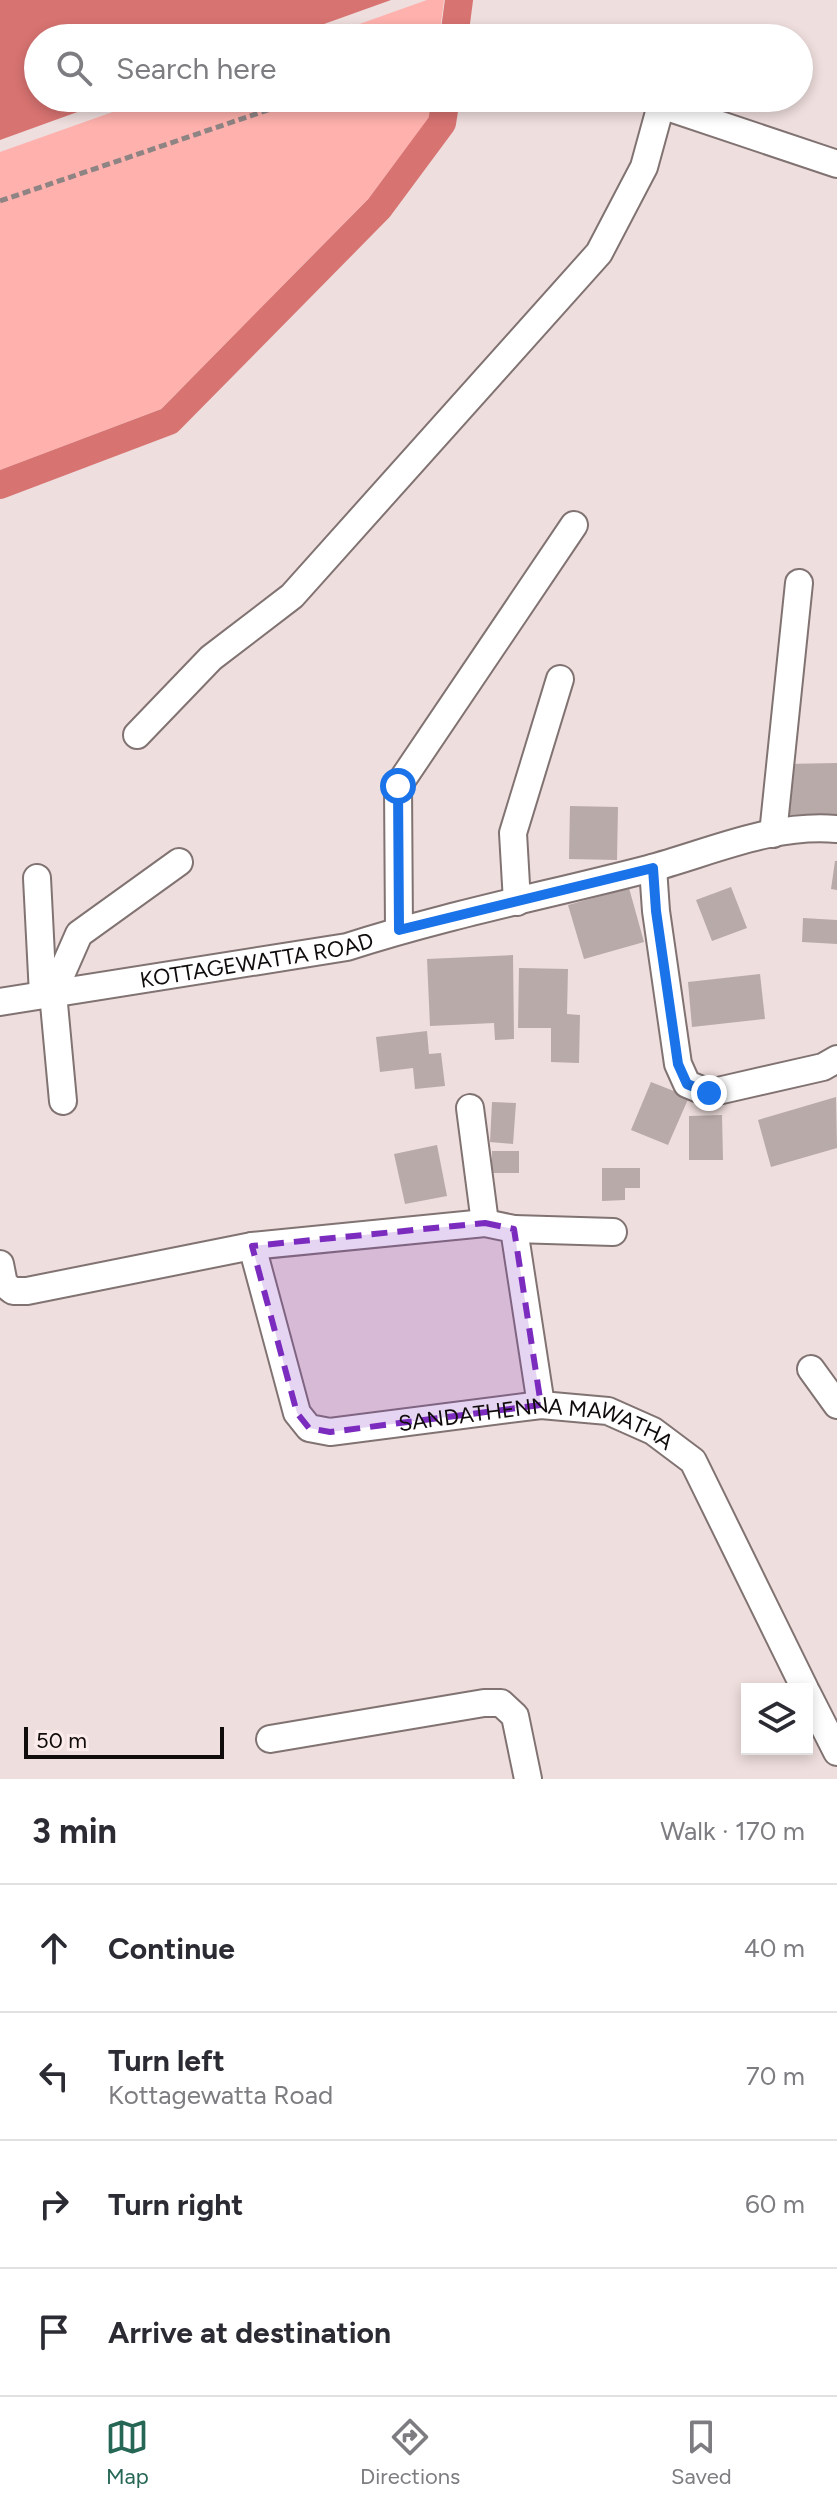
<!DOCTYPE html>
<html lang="en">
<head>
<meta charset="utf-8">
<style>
  body { margin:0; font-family:Figtree,sans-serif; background:#f7f7f7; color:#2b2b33 }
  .controls { position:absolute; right:24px; bottom:24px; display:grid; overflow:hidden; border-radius:0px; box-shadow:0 4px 12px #0003 }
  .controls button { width:72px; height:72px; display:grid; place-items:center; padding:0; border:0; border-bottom:2px solid #e1e1e2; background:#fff; color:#2b2b33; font:40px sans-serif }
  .scale { position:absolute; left:24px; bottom:20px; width:200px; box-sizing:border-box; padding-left:8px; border:4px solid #100c0b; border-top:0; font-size:22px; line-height:28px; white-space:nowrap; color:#100c0b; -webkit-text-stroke:6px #fbeceb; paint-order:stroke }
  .stop { position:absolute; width:24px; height:24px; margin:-18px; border:6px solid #1a73e8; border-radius:50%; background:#fff }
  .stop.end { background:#1a73e8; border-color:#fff; box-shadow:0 2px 8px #0008 }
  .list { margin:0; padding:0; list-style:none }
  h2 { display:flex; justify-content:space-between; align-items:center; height:104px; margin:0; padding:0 32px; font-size:34px }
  h2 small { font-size:26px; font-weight:400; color:#7c7c81 }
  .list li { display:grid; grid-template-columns:52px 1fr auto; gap:24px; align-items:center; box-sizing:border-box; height:128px; padding:0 32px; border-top:2px solid #e1e1e2 }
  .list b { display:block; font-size:30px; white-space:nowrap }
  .list p { margin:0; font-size:26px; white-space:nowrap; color:#7c7c81 }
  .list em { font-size:26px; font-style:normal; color:#7c7c81 }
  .icon { flex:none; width:44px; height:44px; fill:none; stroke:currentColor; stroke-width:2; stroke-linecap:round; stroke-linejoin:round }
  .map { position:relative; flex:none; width:837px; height:1779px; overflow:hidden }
  .search { position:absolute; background:#fff; box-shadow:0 4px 12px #0003; left:24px; right:24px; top:24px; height:88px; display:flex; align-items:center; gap:20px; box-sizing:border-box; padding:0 28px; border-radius:44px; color:#7c7c81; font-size:30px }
  .sheet { height:616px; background:#fff }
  nav { display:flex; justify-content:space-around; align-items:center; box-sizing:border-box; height:112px; border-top:2px solid #e1e1e2; background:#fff; font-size:22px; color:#7c7c81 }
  nav a { display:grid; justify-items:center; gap:4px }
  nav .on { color:#256654 }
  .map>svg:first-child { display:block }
  .green { fill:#feb1ad }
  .water { fill:#d77371 }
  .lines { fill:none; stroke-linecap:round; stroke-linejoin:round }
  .canal { stroke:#d77371; stroke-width:28 }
  .building { fill:#b8aaa9 }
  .street-casing { stroke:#807372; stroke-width:30 }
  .path { stroke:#8e8483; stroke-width:5; stroke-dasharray:8 4; stroke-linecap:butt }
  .street { stroke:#fff; stroke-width:26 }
  .route { stroke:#1a73e8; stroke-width:10 }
  .marked { fill:#7b2cbf; fill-opacity:0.2; stroke:#7b2cbf; stroke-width:6; stroke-dasharray:16 10; stroke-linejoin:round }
  .labels { text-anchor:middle; stroke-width:8; stroke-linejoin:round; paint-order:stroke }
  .street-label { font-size:22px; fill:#100c0b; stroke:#fbeceb }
</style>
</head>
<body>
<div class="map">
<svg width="837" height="1779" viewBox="0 0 837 1779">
  <rect width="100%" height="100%" fill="#eededd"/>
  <path class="green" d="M427 0H444L439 38H320Z
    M152 98H432L429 118 369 198 161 409 0 470V152Z"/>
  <path class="water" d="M0 0H391L285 38H38V98H116L0 140Z"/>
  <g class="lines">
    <path class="canal" d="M454 38 459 0
      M0 485 169 421 379 208 442 123 446 98"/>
  </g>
  <path class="building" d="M837 763V815L786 816 785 764Z
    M570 806 618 807 617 860 569 859Z
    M835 861H837V890L831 889Z
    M731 887 747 928 712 941 696 900Z
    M629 888 644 942 584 959 568 905Z
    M803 918 837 920V944L802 942Z
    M513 955 514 1039 495 1040 494 1023 430 1026 427 959Z
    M519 968 568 969 567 1014 580 1015 579 1063 551 1062V1028H518Z
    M760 974 765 1019 692 1027 688 982Z
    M427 1031 429 1054 441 1053 445 1086 415 1089 413 1068 380 1072 376 1037Z
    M651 1082 689 1097 668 1145 631 1130Z
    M836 1097 837 1148 771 1167 758 1120Z
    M492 1102 516 1103 513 1144 490 1142Z
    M722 1115 723 1160H689V1116Z
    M437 1145 447 1196 405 1204 394 1154Z
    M492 1151H519V1173H492Z
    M602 1168H640V1188H625V1200L602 1201Z"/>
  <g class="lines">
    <g class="street-casing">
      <g id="street">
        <path d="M137 735 211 658 292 596 599 253 644 167 661 105 837 164"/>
        <path d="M773 834 799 583"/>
        <path d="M653 868 656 911 678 1064 687 1084 709 1093 823 1067 837 1059"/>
        <path d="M37 878 43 995"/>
        <path d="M517 902 513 833 560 679"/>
        <path d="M399 930 398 786 574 525"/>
        <path id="s1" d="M0 1002 347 947C446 915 548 895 648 869 709 853 772 823 837 829"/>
        <path d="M63 1101 53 993 79 934 179 862"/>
        <path d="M470 1108 485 1223"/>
        <path d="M514 1229 613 1232"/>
        <path id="s2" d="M252 1246 297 1413 309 1428 330 1432 541 1405 608 1411 653 1431 693 1461 805 1689"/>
        <path d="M0 1264 4 1284 13 1291H27L252 1246 485 1223 514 1229 541 1405"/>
        <path d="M811 1369 837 1405"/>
        <path d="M807 1693 837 1752"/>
        <path d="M270 1739 484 1703H501L515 1716 528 1779"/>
      </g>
    </g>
    <path class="path" d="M0 201 303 98"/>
    <use href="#street" class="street"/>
  </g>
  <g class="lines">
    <path class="route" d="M398 786 399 930 653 868 656 911 678 1064 687 1084 709 1093"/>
  </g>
  <path class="marked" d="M485 1223 514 1229 541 1405 330 1432 309 1428 297 1413 252 1246Z"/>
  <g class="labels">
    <g class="street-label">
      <text dy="8" stroke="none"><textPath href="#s1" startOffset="260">KOTTAGEWATTA ROAD</textPath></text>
      <text dy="8" stroke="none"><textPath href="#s2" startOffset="424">SANDATHENNA MAWATHA</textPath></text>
    </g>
  </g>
</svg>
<div class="controls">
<button><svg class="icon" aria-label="layers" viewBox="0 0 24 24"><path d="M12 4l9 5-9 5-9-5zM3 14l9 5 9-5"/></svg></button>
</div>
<div class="scale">50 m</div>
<div class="stop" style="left:398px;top:786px"></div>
<div class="stop end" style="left:709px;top:1093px"></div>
<div class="search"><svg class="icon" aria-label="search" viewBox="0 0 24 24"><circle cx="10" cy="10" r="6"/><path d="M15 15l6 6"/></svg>Search here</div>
</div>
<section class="sheet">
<h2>3 min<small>Walk · 170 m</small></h2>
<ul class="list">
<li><svg class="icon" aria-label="ahead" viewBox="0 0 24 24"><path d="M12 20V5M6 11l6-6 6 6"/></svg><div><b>Continue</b></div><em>40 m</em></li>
<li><svg class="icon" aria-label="left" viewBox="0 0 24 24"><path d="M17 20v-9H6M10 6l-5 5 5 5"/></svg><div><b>Turn left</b><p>Kottagewatta Road</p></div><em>70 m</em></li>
<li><svg class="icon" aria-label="right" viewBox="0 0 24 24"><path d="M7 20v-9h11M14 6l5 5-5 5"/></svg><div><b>Turn right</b></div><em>60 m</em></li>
<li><svg class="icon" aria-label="arrive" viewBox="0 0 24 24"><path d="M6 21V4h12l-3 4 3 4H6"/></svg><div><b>Arrive at destination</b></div></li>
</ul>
</section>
<nav>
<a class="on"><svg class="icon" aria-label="map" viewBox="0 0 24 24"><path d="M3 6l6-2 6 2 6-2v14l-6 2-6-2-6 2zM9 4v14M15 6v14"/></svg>Map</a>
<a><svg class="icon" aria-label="directions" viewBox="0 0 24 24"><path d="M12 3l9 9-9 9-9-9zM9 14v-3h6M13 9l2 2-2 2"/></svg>Directions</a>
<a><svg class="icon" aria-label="saved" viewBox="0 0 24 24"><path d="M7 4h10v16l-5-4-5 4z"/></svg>Saved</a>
</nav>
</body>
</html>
